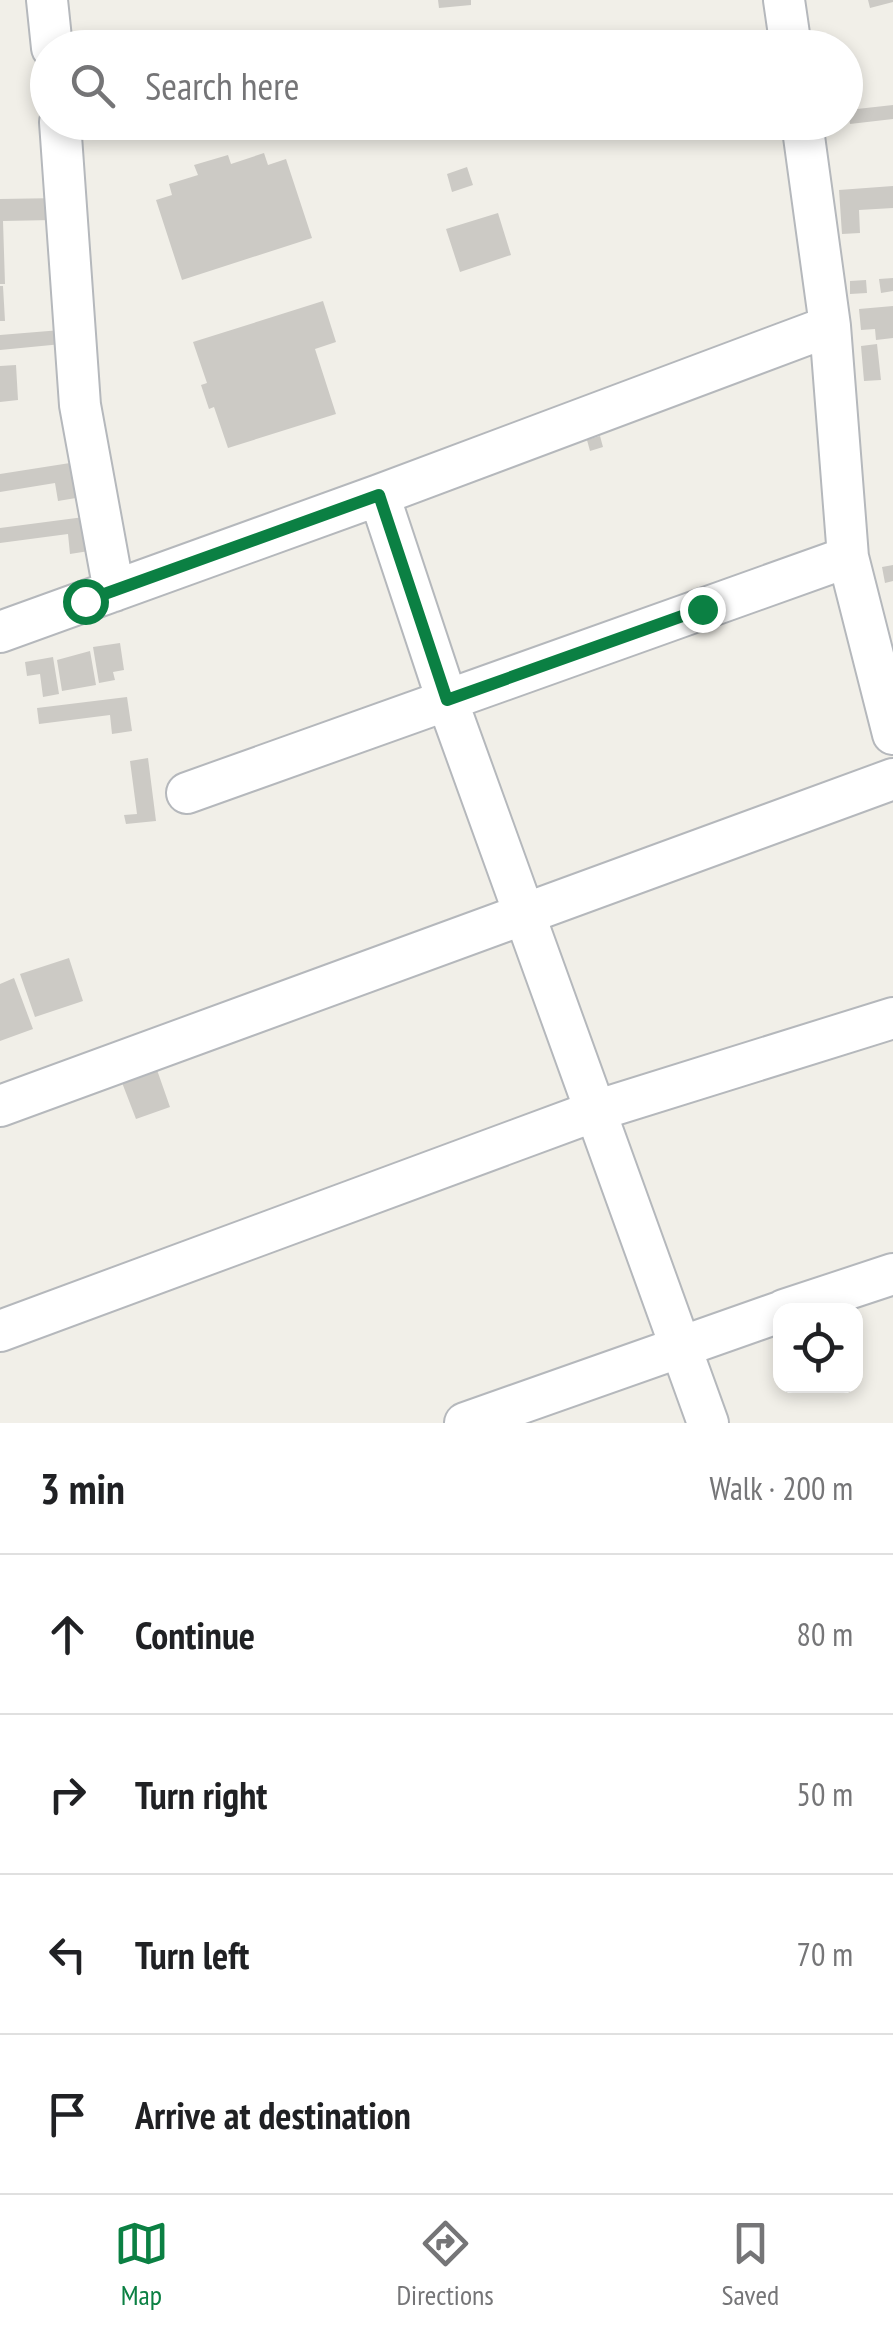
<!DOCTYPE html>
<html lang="en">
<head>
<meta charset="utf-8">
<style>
  body { margin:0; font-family:"PT Sans Narrow",sans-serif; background:#f2f2f2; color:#202124 }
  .controls { position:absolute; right:30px; bottom:30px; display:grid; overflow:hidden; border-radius:20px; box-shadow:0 5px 15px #0003 }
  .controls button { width:90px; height:90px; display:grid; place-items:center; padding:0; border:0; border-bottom:2px solid #e0e0e0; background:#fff; color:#202124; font:50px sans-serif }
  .stop { position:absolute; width:30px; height:30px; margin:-22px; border:8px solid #0b8043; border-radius:50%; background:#fff }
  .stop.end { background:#0b8043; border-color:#fff; box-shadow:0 2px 10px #0008 }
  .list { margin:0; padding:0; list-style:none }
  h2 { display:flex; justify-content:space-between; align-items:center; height:130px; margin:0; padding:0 40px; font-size:42px }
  h2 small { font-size:32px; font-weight:400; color:#757577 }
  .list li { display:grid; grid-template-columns:65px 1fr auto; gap:30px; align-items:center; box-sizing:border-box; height:160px; padding:0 40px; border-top:2px solid #e0e0e0 }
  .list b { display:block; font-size:38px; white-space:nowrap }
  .list em { font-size:32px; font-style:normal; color:#757577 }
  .icon { flex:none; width:55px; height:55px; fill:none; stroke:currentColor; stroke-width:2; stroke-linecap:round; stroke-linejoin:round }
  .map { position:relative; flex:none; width:893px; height:1423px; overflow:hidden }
  .search { position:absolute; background:#fff; box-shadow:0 5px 15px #0003; left:30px; right:30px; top:30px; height:110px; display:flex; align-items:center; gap:25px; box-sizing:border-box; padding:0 35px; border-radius:55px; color:#757577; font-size:38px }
  .sheet { height:770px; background:#fff }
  nav { display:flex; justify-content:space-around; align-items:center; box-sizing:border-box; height:140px; border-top:2px solid #e0e0e0; background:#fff; font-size:28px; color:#757577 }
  nav a { display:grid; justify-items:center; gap:5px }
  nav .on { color:#0b8043 }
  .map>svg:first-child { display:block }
  .building { fill:#cccac5 }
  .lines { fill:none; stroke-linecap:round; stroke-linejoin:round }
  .minor-casing { stroke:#b5b8bc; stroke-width:44 }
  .minor { stroke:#fff; stroke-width:40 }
  .route { stroke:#0b8043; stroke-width:12 }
</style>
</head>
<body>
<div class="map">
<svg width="893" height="1423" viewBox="0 0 893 1423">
  <rect width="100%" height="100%" fill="#f1efe8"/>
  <path class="building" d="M438 0H471V5L439 8Z
    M868 0H893V2L870 8Z
    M893 105V119L850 124 848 110Z
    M95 122H150V123L100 139Z
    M264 153 268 165 286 159 312 238 182 280 156 200 172 195 169 184 198 175 194 165 228 155 231 164Z
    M467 167 473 185 452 192 447 174Z
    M893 186V208L859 210 860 233 842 234 839 190Z
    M60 198 53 220 3 221 5 284H0V199Z
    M498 213 511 255 460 272 446 229Z
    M893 278V291L881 293 879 279Z
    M866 280 867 293 850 294V281Z
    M0 286H3L5 321H0Z
    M323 301 336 342 315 349 336 414 228 448 214 407 209 409 201 385 207 383 193 342Z
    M893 306V338L876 340 875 329 861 330 859 309Z
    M61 330 62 344 0 350V335Z
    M877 344 881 380 864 381 861 346Z
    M16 365 18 400 0 402V366Z
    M600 436 603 447 590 451 587 440Z
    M70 463 76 498 58 501 55 483 0 492V474Z
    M84 517 89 551 70 554 68 534 0 543V528Z
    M893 565V581L885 583 882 567Z
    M120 643 124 670 113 672 115 680 99 683 93 647Z
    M90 651 96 685 62 691 57 660Z
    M53 657 59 694 43 697 40 674 27 676 25 662Z
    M127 697 132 731 112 734 110 715 39 724 37 708Z
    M148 758 156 821 126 824 124 815 137 814 130 761Z
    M69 958 83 1001 35 1017 20 974Z
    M14 978 33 1029 0 1041V984Z
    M156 1067 170 1107 136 1119 121 1080Z"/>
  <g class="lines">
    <g class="minor-casing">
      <path id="minor" d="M47 0 52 48
        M784 0 791 48
        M60 122 80 405 114 591
        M802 122 830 326 848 557 893 734
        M379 495 447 700 708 1423
        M0 632 379 495 830 326
        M187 793 848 557
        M0 1106 893 779
        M784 1310 893 1274
        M0 1331 595 1111 893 1018
        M465 1423 780 1312"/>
    </g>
    <use href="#minor" class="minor"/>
  </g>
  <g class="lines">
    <path class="route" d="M85 601 379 495 447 700 702 609"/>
  </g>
</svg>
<div class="controls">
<button><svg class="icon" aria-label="locate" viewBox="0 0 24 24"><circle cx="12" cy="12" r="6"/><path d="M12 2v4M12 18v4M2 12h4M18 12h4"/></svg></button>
</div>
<div class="stop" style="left:85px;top:601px"></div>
<div class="stop end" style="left:702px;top:609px"></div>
<div class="search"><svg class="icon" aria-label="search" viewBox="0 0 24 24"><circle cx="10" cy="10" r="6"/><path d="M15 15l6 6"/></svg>Search here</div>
</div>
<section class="sheet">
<h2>3 min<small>Walk · 200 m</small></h2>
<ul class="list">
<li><svg class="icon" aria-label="ahead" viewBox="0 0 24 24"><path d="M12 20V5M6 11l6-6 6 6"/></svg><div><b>Continue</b></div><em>80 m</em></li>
<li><svg class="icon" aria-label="right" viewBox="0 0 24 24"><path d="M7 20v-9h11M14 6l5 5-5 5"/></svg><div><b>Turn right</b></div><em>50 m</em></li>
<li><svg class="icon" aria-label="left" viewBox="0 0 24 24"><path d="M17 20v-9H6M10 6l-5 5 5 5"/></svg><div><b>Turn left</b></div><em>70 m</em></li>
<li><svg class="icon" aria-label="arrive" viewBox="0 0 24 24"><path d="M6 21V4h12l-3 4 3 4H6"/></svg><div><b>Arrive at destination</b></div></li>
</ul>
</section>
<nav>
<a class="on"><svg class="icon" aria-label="map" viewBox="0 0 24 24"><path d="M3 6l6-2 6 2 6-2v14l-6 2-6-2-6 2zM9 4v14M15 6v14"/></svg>Map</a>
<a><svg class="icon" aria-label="directions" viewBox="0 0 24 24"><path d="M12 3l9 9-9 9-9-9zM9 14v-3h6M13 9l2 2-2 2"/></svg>Directions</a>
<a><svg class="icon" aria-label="saved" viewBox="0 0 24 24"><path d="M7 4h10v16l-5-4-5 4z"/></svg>Saved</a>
</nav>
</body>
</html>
